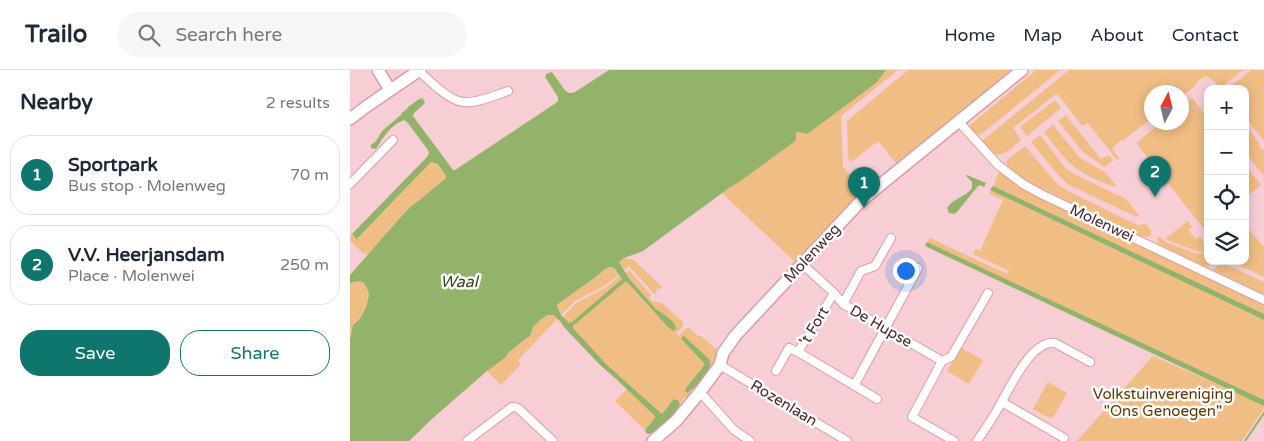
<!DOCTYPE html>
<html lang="en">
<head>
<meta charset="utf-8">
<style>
  body { margin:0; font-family:"Varela Round",sans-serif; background:#f6f6f7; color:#1f2937 }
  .controls { position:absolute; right:15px; top:15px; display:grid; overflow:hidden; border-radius:10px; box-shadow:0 2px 12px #0003 }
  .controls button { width:45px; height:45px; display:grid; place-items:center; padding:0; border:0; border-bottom:1px solid #e0e1e3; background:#fff; color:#1f2937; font:25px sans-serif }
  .compass { position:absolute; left:794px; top:15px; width:45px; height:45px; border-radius:50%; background:#fff; box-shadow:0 2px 12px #0003; rotate:7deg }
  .you { position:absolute; left:555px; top:200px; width:18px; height:18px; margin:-12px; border:4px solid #fff; border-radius:50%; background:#1a73e8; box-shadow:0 0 0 8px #1a73e833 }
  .badge { display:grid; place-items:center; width:32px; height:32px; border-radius:50%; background:#0f766e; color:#fff; font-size:16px; font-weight:700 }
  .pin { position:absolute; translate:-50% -41px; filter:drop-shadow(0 1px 2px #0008) }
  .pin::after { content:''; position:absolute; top:26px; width:18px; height:15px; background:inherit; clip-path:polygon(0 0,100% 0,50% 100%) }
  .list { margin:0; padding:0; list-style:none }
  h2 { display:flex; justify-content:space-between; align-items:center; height:65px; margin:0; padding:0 20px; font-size:21px }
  h2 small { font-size:16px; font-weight:400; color:#747a83 }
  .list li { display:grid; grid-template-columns:32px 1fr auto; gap:15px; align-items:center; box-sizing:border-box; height:80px; margin:0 10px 10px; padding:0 10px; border:1px solid #e0e1e3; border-radius:20px }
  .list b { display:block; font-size:19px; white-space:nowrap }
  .list p { margin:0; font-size:16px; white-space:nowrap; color:#747a83 }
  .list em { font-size:16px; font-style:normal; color:#747a83 }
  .actions { display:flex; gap:10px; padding:15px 20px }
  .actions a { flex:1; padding:11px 0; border:1px solid #0f766e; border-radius:20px; text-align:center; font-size:18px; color:#0f766e }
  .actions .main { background:#0f766e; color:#fff }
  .icon { flex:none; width:28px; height:28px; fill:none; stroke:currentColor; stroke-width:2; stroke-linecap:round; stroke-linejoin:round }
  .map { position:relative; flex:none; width:914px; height:371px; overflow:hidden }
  header { display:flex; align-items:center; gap:30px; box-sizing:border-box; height:70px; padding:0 25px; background:#fff; border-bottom:1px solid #e0e1e3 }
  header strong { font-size:24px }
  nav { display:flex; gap:28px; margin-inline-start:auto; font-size:18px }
  .search { width:350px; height:45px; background:#f6f6f7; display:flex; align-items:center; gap:12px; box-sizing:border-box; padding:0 18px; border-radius:28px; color:#747a83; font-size:19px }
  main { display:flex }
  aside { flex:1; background:#fff }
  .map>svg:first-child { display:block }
  .green { fill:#f0bd84; fill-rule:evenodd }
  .water { fill:#93b36b; fill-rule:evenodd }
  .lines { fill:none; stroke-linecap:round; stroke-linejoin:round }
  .stream { stroke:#93b36b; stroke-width:2 }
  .street-casing { stroke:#db9ca6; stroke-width:10 }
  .secondary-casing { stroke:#db9ca6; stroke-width:14 }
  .street { stroke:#fff; stroke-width:8 }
  .secondary { stroke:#fff; stroke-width:11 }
  .labels { text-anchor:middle; stroke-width:5; stroke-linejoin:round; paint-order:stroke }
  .street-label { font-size:15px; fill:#442a2f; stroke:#fbfbfb }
  .park-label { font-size:15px; fill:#5d3903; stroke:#fbfbfb }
  .water-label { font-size:16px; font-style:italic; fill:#334814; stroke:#fbfbfb }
</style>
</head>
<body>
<header>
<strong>Trailo</strong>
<div class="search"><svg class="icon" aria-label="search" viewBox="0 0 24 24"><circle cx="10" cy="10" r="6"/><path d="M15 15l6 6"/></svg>Search here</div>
<nav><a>Home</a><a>Map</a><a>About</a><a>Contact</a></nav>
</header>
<main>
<aside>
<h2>Nearby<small>2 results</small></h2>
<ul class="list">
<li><span class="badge">1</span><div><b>Sportpark</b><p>Bus stop · Molenweg</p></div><em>70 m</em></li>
<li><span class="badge">2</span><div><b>V.V. Heerjansdam</b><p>Place · Molenwei</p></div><em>250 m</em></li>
</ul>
<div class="actions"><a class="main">Save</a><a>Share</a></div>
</aside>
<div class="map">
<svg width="914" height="371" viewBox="0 0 914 371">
  <rect width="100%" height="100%" fill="#f7ced4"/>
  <path class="green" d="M536 0H548L491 46 493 97 513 121 497 136 445 192 372 123 444 72 446 69V64L449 62 452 63 526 13Z
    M558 0H664L547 94 528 71 501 92 498 89 497 51Z
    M686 0H710L633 63 627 66 619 56Z
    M719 0H893L870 18 864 11 856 6 849 10 844 17 832 26V22H802L801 49 772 71 771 70 764 76 762 79 769 88 767 90 738 53 732 56 710 27 706 24 663 58 671 70C664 76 652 89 643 83 639 80 635 74 632 71Z
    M901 0H914V71L895 47V19H878Z
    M842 28 858 48V158L855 160 786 73 811 53 832 52V37Z
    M705 30 711 38 677 66 670 57Z
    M716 45 751 89 759 85 763 90 760 93 754 97 733 82 708 51Z
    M703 55 730 88 755 102 767 117C753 114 732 104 722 95 711 86 703 73 694 62Z
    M897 57 910 74 909 76 913 80H914V106L895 82V58Z
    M690 65 717 100 728 106 776 129 790 147 785 146 719 115 710 107 681 72Z
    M675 76 707 114 716 120 779 151 788 155 796 154 801 161V165L797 167 790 166 665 105 657 97V90Z
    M81 92 88 94 96 106 95 109 57 140 18 185 16 183 14 184 0 171V167L2 164 8 169Z
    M895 95 911 115 895 128Z
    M650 100 670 116 914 234V244L643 116Z
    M640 120 914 250V330L577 172 580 168 657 204 659 201 623 184 626 179 630 181 653 130 640 124Z
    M838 151 842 157 838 160 846 169 850 166 853 170V173L858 180 850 182 846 181 817 170 816 168Z
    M895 155 914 177V207L880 191H895Z
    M807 167H810L816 172 846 184 858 183V191H864L858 196H853L808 174Z
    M274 188 284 190 313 218 307 219 305 225 279 196 273 201 269 192Z
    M870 194H875L914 212V225L865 201 864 199Z
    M262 197 269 205 254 216 225 231 211 245 207 236 208 234 247 206 255 199Z
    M279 200 302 226H300L301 231 312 233 333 252V256L326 264 329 266 335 259 339 258 348 266H351L367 280 369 284 364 300 341 328H337L335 327 331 333 329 331 312 344 256 294 223 258V256L275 212H277L296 234 323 261 311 242 307 240 304 237 275 203ZM334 266 359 289 352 310 338 323 336 318 353 297 354 293 331 269Z
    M270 206 272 209 222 252 219 253 213 247 226 233 255 218Z
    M9 211C27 217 15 248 3 255L0 269V213Z
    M197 245H204L207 249 168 290 171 294 151 315 137 301 156 287 158 283 180 266 183 257 189 251Z
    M610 277 633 290 619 314 597 301Z
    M803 286 914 335V338L892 371H727Z
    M698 312 717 323 703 348 700 346 699 348 683 339Z
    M277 319 305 346V348L295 360 265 331Z"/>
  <path class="water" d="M259 0H536L526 13 460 62 457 64 449 62 446 63V69L444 72 389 112 379 118 293 181 274 188 269 192 278 207 304 237 307 240 311 242 322 251 325 255 326 259 324 261H323L316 255 277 212H275L223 256V258L256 294 312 344 324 329 329 331 330 335C322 346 312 360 299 364L296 363 295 360 305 348V346L265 308 249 294 213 256C211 251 207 249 204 245H197L189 251 183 257 180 266 173 271 158 283 156 287 137 301 83 348 59 371H0V269L3 255C10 251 17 238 18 229 20 223 17 218 14 213L9 211 0 213V205L57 140 95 109 96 106 88 94 81 92 7 169 2 164 77 87 79 83 78 80 57 52 54 50C40 55 33 68 26 79L21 78V75L26 71 32 61 52 44V43C58 38 64 31 72 28L75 32 74 34 64 43 63 46 103 100H105L206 33 208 31V27L195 7 196 4 202 2 214 19C217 23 220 24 225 22ZM260 197 264 198 272 209 222 252 219 253 211 245 207 236 208 234 247 206 255 199Z
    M617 105 636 113 634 117 630 115 628 116 607 142 604 144 599 143 597 138C603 128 615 128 622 118V112L616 106Z
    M643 116 914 244V250L640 120Z
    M577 172 914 330V336L575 176Z
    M333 266H334L359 289C365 303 346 315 338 323L335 321 336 318 353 297 354 293 331 269Z"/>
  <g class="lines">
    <path class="stream" d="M895 371 914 343"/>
    <g class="street-casing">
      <path id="street" d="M69 1C80 11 98 30 113 32 125 34 146 25 158 21
        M609 52 648 95 673 114 693 125 914 230
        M0 114 43 70
        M452 194 484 223 493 234 592 291
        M493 234 511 201 525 196 541 168
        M448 282 527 329
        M592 291 562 347 604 371
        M592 291 601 287 638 223
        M370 295 497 371
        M426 301 439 278 448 282 484 223
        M504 316 568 198
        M350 322 384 360 400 371
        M652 332 714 368
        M117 371 162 337H165L169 339 203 371
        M627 371C636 358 645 345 652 331 662 314 682 270 705 273L740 292"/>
    </g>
    <g class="secondary-casing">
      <path id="secondary" d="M28 0 40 20
        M0 49 17 36 70 0
        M303 371 326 351 350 322 370 295 373 283 385 266 509 133 529 116 672 0"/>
    </g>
    <use href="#street" class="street"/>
    <use href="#secondary" class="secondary"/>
  </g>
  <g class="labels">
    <g class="street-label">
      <text transform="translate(752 153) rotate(25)" y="5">Molenwei</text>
      <text transform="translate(462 183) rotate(-47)" y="5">Molenweg</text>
      <text transform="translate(464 256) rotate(-59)" y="5">'t Fort</text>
      <text transform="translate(531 256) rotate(30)" y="5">De Hupse</text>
      <text transform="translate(434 333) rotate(31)" y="5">Rozenlaan</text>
    </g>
    <g class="park-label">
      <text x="813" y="329">Volkstuinvereniging<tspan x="813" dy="17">"Ons Genoegen"</tspan></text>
    </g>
    <g class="water-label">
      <text x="109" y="217">Waal</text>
    </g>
  </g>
</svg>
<div class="controls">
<button>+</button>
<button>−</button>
<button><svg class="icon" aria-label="locate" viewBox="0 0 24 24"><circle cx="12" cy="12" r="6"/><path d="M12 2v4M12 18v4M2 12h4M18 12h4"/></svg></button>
<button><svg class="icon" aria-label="layers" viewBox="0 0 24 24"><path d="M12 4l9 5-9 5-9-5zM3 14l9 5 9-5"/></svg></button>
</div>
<svg class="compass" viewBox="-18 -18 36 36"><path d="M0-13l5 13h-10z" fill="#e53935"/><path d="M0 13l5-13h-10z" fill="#747a83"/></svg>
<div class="you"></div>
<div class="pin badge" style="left:514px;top:138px">1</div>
<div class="pin badge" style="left:805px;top:127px">2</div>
</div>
</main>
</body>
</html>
